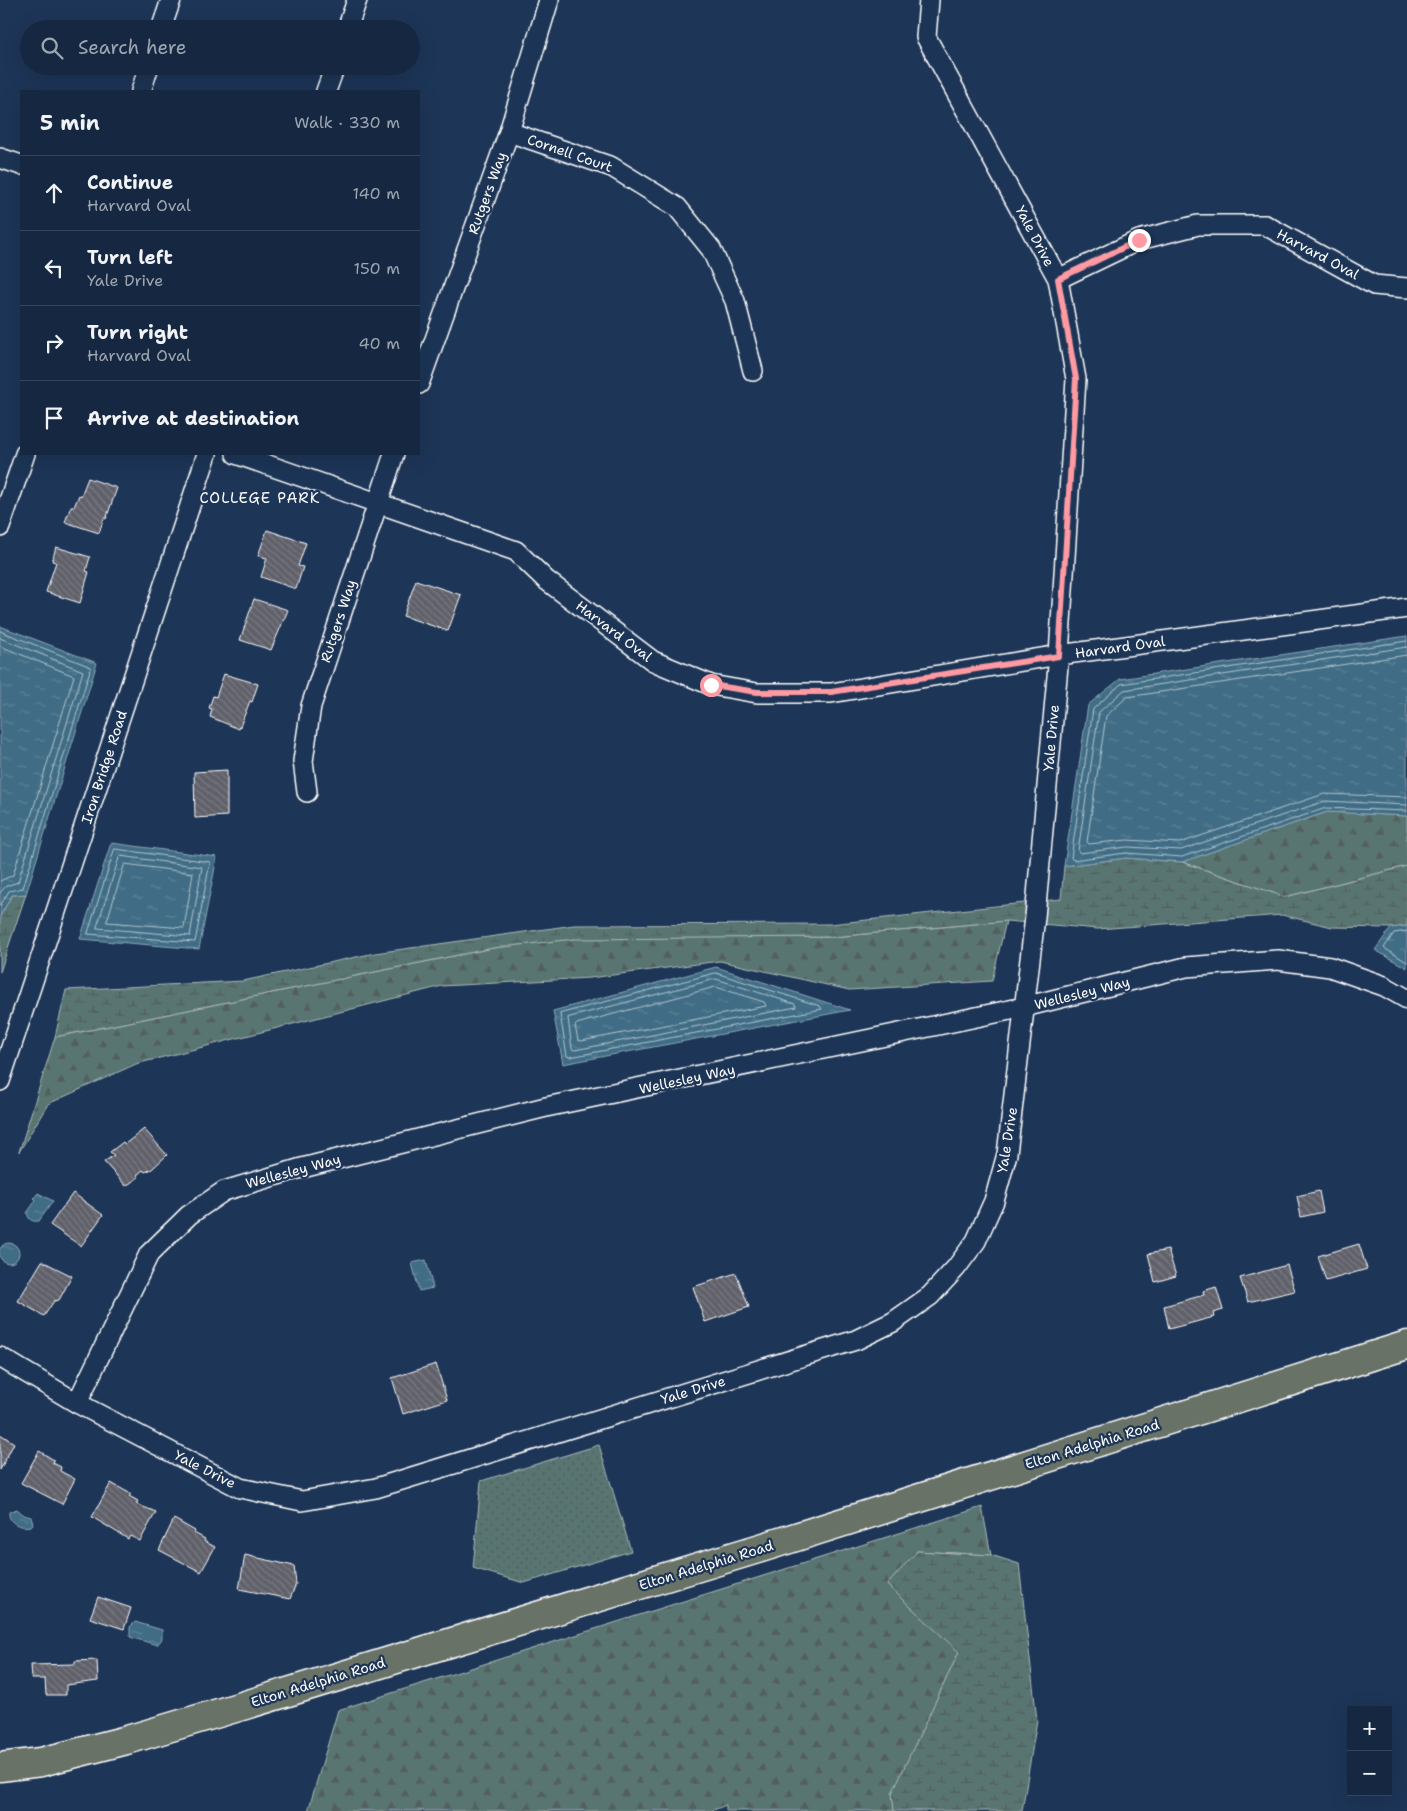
<!DOCTYPE html>
<html lang="en">
<head>
<meta charset="utf-8">
<style>
  body { margin:0; font-family:"Shantell Sans",sans-serif; background:#23344c; color:#f1f3f6 }
  .controls { position:absolute; right:15px; bottom:15px; display:grid; overflow:hidden; border-radius:0px; box-shadow:0 5px 20px #0002 }
  .controls button { width:45px; height:45px; display:grid; place-items:center; padding:0; border:0; border-bottom:1px solid #35445a; background:#162841; color:#f1f3f6; font:25px sans-serif }
  .stop { position:absolute; width:15px; height:15px; margin:-11px; border:4px solid #ff9aa2; border-radius:50%; background:#fff }
  .stop.end { background:#ff9aa2; border-color:#fff; box-shadow:0 1px 5px #0008 }
  .list { margin:0; padding:0; list-style:none }
  h2 { display:flex; justify-content:space-between; align-items:center; height:65px; margin:0; padding:0 20px; font-size:21px }
  h2 small { font-size:16px; font-weight:400; color:#9ea6b1 }
  .list li { display:grid; grid-template-columns:32px 1fr auto; gap:15px; align-items:center; box-sizing:border-box; height:75px; padding:0 20px; border-top:1px solid #35445a }
  .list b { display:block; font-size:19px; white-space:nowrap }
  .list p { margin:0; font-size:16px; white-space:nowrap; color:#9ea6b1 }
  .list em { font-size:16px; font-style:normal; color:#9ea6b1 }
  .icon { flex:none; width:28px; height:28px; fill:none; stroke:currentColor; stroke-width:2; stroke-linecap:round; stroke-linejoin:round }
  .map { position:relative; flex:none; width:1407px; height:1811px; overflow:hidden }
  .search { position:absolute; background:#162841; box-shadow:0 5px 20px #0002; left:20px; top:20px; width:400px; height:55px; display:flex; align-items:center; gap:12px; box-sizing:border-box; padding:0 18px; border-radius:28px; color:#9ea6b1; font-size:19px }
  .panel { position:absolute; background:#162841; box-shadow:0 5px 20px #0002; left:20px; top:90px; width:400px; height:365px; border-radius:0px }
  .map>svg:first-child { display:block }
  .grass { fill:url(#grass-dots); stroke:#acbab8 }
  .forest { fill:url(#forest-firs); stroke:#acbab8 }
  .wetland { fill:url(#wetland-marsh); stroke:#acbab8 }
  .water { fill:url(#water-ripples); stroke:#8ca7b6 }
  .lines { fill:none; stroke-linecap:round; stroke-linejoin:round }
  .shore { stroke:#b3c5ce; stroke-width:1 }
  .building { fill:url(#building-back-hatch); stroke:#fff }
  .street-casing { stroke:#fff; stroke-width:22 }
  .primary-casing { stroke:#fff; stroke-width:31 }
  .street { stroke:#1d3557; stroke-width:19 }
  .primary { stroke:#697266; stroke-width:28 }
  .route { stroke:#ff9aa2; stroke-width:6 }
  .labels { text-anchor:middle; stroke-width:4.5; stroke-linejoin:round; paint-order:stroke }
  .street-label { font-size:14px; fill:#fff; stroke:#1d3557 }
  .neighbourhood-label { font-size:15px; letter-spacing:1px; fill:#fff; stroke:#1d3557 }
</style>
</head>
<body>
<div class="map">
<svg width="1407" height="1811" viewBox="0 0 1407 1811">
  <defs>
    <pattern id="grass-dots" width="8" height="8" patternUnits="userSpaceOnUse" patternTransform="scale(1.25)"><rect width="8" height="8" fill="#597572"/><path d="M2 2h.1M6 6h.1" fill="none" stroke="#525e5d" stroke-width="1.8" stroke-linecap="round"/></pattern>
    <pattern id="forest-firs" width="22" height="20" patternUnits="userSpaceOnUse" patternTransform="scale(1.25)"><rect width="22" height="20" fill="#597572"/><path d="M5 1l3.5 6h-7zM16 11l3.5 6h-7z" fill="#525e5d"/></pattern>
    <pattern id="wetland-marsh" width="20" height="14" patternUnits="userSpaceOnUse" patternTransform="scale(1.25)"><rect width="20" height="14" fill="#597572"/><path d="M1 5h8M5 5V1M11 12h8M15 12V8" fill="none" stroke="#525e5d"/></pattern>
    <pattern id="water-ripples" width="26" height="14" patternUnits="userSpaceOnUse" patternTransform="scale(1.25)"><rect width="26" height="14" fill="#406d85"/><path d="M2 4q2-2 4 0t4 0M15 11q2-2 4 0t4 0" fill="none" stroke="#5d8397"/></pattern>
    <pattern id="building-back-hatch" width="6" height="6" patternUnits="userSpaceOnUse" patternTransform="scale(1.25)"><rect width="6" height="6" fill="#61616b"/><path d="M-1 5l2 2M0 0l6 6M5-1l2 2" fill="none" stroke="#797981"/></pattern>
  </defs>
  <rect width="100%" height="100%" fill="#1d3557"/>
  <filter id="ink" filterUnits="userSpaceOnUse"><feTurbulence type="fractalNoise" baseFrequency=".02" numOctaves="2"/><feDisplacementMap in="SourceGraphic" scale="10" xChannelSelector="R" yChannelSelector="G"/><feConvolveMatrix kernelMatrix="1 2 1 2 8 2 1 2 1" color-interpolation-filters="sRGB"/></filter>
  <g filter="url(#ink)">
    <path class="grass" d="M599 1445 631 1551 524 1583 473 1568 481 1481Z"/>
    <path class="forest" d="M1327 812 1407 816V866L1285 897 1182 862Z
      M1006 921 992 981 849 990 720 961 590 978 442 986 136 1064 48 1104 19 1152 55 1037 493 948 574 938 833 937Z
      M982 1507 991 1555 917 1551 959 1652 893 1793 894 1811H726V1805L711 1811H308L338 1710Z"/>
    <path class="wetland" d="M1126 858 1182 862 1285 897 1407 866V926L1391 928 1332 927 1282 915 1098 929 1006 921 833 937 574 939 493 948 55 1037 66 990 243 981 375 953 574 925 830 924 1061 899 1064 866Z
      M26 894 0 972V916L12 895Z
      M917 1551 991 1555 1019 1564 1037 1720 1022 1811H894L892 1793 959 1652 887 1585Z"/>
    <path class="water" d="M0 626 97 663 26 894 12 895 0 916Z
      M1407 636V816L1327 812 1182 862 1126 858 1064 866 1088 705 1120 679Z
      M111 843 217 857 199 949 80 939Z
      M1407 926V968L1375 950 1391 928Z
      M716 967 850 1010 563 1064 553 1011Z
      M38 1193 53 1201 39 1221C32 1222 29 1220 27 1213L36 1200 34 1198Z
      M-1 1253a10 10 0 1 1 20 0a10 10 0 1 1-20 0Z
      M426 1260 433 1288 419 1291 412 1263Z
      M17 1509 24 1515 31 1517 33 1524 31 1526C21 1528 8 1524 9 1512Z
      M135 1622 162 1630V1639L157 1645 130 1637V1627Z"/>
    <g class="lines">
      <path class="shore" d="M0 631 91 667 23 888 9 891 0 906
        M0 638 83 671 18 882 6 886 0 893
        M1407 641 1121 684 1093 709 1071 858 1073 860 1126 853 1182 857 1326 808 1407 811
        M0 646 74 676 13 875 0 881
        M1407 647 1124 690 1099 712 1078 851 1080 853 1127 847 1181 850 1325 801 1407 805
        M1407 655 1127 697 1106 716 1087 842 1089 844 1127 840 1180 843 1324 794 1407 797
        M115 849 210 862 195 942 88 934Z
        M120 856 202 867 190 936 97 928Z
        M125 864 193 873 184 928 107 922Z
        M1407 931 1394 933 1384 948 1407 962
        M716 973 820 1006 822 1009 570 1057 567 1056 560 1014Z
        M716 979 795 1004 796 1007 575 1050 572 1049 568 1018Z
        M716 987 764 1002 766 1006 581 1041 578 1040 575 1026 577 1024Z"/>
    </g>
    <path class="building" d="M88 478 117 488 106 519 104 518 99 533 65 522 71 506 74 507 79 495 81 496Z
      M267 530 306 543 298 566 303 567 296 589 261 577 267 558 258 556Z
      M56 547 90 557 86 571 89 572 80 603 46 592 56 562 52 561Z
      M416 580 461 595 448 631 403 616Z
      M254 599 288 610 271 650 240 640Z
      M224 674 258 684 252 702 250 701 239 729 210 717 212 709 209 708 213 696 216 697Z
      M227 770V816L195 818 194 772Z
      M144 1129 167 1155 152 1169 145 1172 143 1170 137 1175 139 1177 126 1186 104 1162 114 1155 110 1152 123 1142 125 1144Z
      M1319 1191 1323 1212 1301 1217 1297 1196Z
      M73 1193 103 1215 81 1246 50 1225Z
      M1359 1244 1367 1269 1326 1281 1318 1256Z
      M1168 1250 1176 1276 1155 1282 1148 1254Z
      M42 1261 72 1276 59 1300 54 1301 44 1316 18 1301Z
      M1287 1265 1295 1291 1248 1302 1240 1278Z
      M736 1273 749 1307 705 1322 693 1287Z
      M1216 1287 1223 1310 1213 1313 1214 1317 1169 1329 1164 1306 1204 1295 1203 1291Z
      M436 1364 447 1400 403 1414 392 1378Z
      M0 1434 14 1443 0 1470Z
      M39 1451 54 1460 53 1463 61 1467 60 1471 75 1479 62 1504 21 1483Z
      M111 1483 131 1494 129 1496 138 1501 136 1504 156 1512 140 1541 130 1536 128 1539 92 1517Z
      M174 1519 195 1531 194 1533 205 1539 204 1541 215 1547 201 1572 159 1550Z
      M245 1555 294 1566 296 1584 290 1599 239 1589Z
      M98 1597 131 1608 124 1629 90 1618Z
      M97 1660 98 1681 66 1685V1695H46L45 1679H32L31 1665 75 1664V1661Z"/>
    <g class="lines">
      <g class="street-casing">
        <path id="street" d="M161 29 171 0
          M347 29 357 0
          M141 91 149 66
          M326 91 335 66
          M509 132 612 167 677 207 711 249 735 301 753 371
          M0 158 21 165
          M1058 279 1139 240 1198 225H1265L1374 285 1407 288
          M419 384 509 132 549 0
          M236 454 516 551 546 580 653 661 711 685 757 693H831L1059 655 1407 608
          M0 527 25 454
          M307 792 303 761 311 706 394 454
          M0 1081 207 454
          M0 1357 77 1403 240 1488 302 1501 376 1488 856 1340 893 1322 930 1296 956 1268 976 1241 994 1201 1007 1154 1035 917 1059 655 1076 379 1058 279 926 37 929 0
          M77 1403 149 1254 189 1215 224 1191 298 1169 546 1107 1024 1007 1186 967 1278 960 1330 967 1384 986 1407 999"/>
      </g>
      <g class="primary-casing">
        <path id="primary" d="M0 1767 41 1762 127 1740 242 1706 764 1547 1407 1345"/>
      </g>
      <use href="#street" class="street"/>
      <use href="#primary" class="primary"/>
    </g>
  </g>
  <g class="lines" filter="url(#ink)">
    <path class="route" d="M711 685 757 692H831L1059 656 1076 379 1058 279 1139 240"/>
  </g>
  <g class="labels">
    <g class="street-label">
      <text transform="translate(570 153) rotate(19)" y="5">Cornell Court</text>
      <text transform="translate(487 193) rotate(-70)" y="5">Rutgers Way</text>
      <text transform="translate(1035 236) rotate(62)" y="5">Yale Drive</text>
      <text transform="translate(1318 254) rotate(28)" y="5">Harvard Oval</text>
      <text transform="translate(338 621) rotate(-72)" y="5">Rutgers Way</text>
      <text transform="translate(614 631) rotate(37)" y="5">Harvard Oval</text>
      <text transform="translate(1120 647) rotate(-8)" y="5">Harvard Oval</text>
      <text transform="translate(1051 738) rotate(-85)" y="5">Yale Drive</text>
      <text transform="translate(104 767) rotate(-72)" y="5">Iron Bridge Road</text>
      <text transform="translate(1082 993) rotate(-14)" y="5">Wellesley Way</text>
      <text transform="translate(687 1079) rotate(-12)" y="5">Wellesley Way</text>
      <text transform="translate(1007 1140) rotate(-81)" y="5">Yale Drive</text>
      <text transform="translate(293 1171) rotate(-15)" y="5">Wellesley Way</text>
      <text transform="translate(693 1390) rotate(-17)" y="5">Yale Drive</text>
      <text transform="translate(1092 1444) rotate(-17)" y="5">Elton Adelphia Road</text>
      <text transform="translate(205 1469) rotate(27)" y="5">Yale Drive</text>
      <text transform="translate(706 1565) rotate(-17)" y="5">Elton Adelphia Road</text>
      <text transform="translate(318 1682) rotate(-17)" y="5">Elton Adelphia Road</text>
    </g>
    <g class="neighbourhood-label">
      <text x="260" y="503">COLLEGE PARK</text>
    </g>
  </g>
</svg>
<div class="controls">
<button>+</button>
<button>−</button>
</div>
<div class="stop" style="left:711px;top:685px"></div>
<div class="stop end" style="left:1139px;top:240px"></div>
<div class="search"><svg class="icon" aria-label="search" viewBox="0 0 24 24"><circle cx="10" cy="10" r="6"/><path d="M15 15l6 6"/></svg>Search here</div>
<section class="panel">
<h2>5 min<small>Walk · 330 m</small></h2>
<ul class="list">
<li><svg class="icon" aria-label="ahead" viewBox="0 0 24 24"><path d="M12 20V5M6 11l6-6 6 6"/></svg><div><b>Continue</b><p>Harvard Oval</p></div><em>140 m</em></li>
<li><svg class="icon" aria-label="left" viewBox="0 0 24 24"><path d="M17 20v-9H6M10 6l-5 5 5 5"/></svg><div><b>Turn left</b><p>Yale Drive</p></div><em>150 m</em></li>
<li><svg class="icon" aria-label="right" viewBox="0 0 24 24"><path d="M7 20v-9h11M14 6l5 5-5 5"/></svg><div><b>Turn right</b><p>Harvard Oval</p></div><em>40 m</em></li>
<li><svg class="icon" aria-label="arrive" viewBox="0 0 24 24"><path d="M6 21V4h12l-3 4 3 4H6"/></svg><div><b>Arrive at destination</b></div></li>
</ul>
</section>
</div>
</body>
</html>
